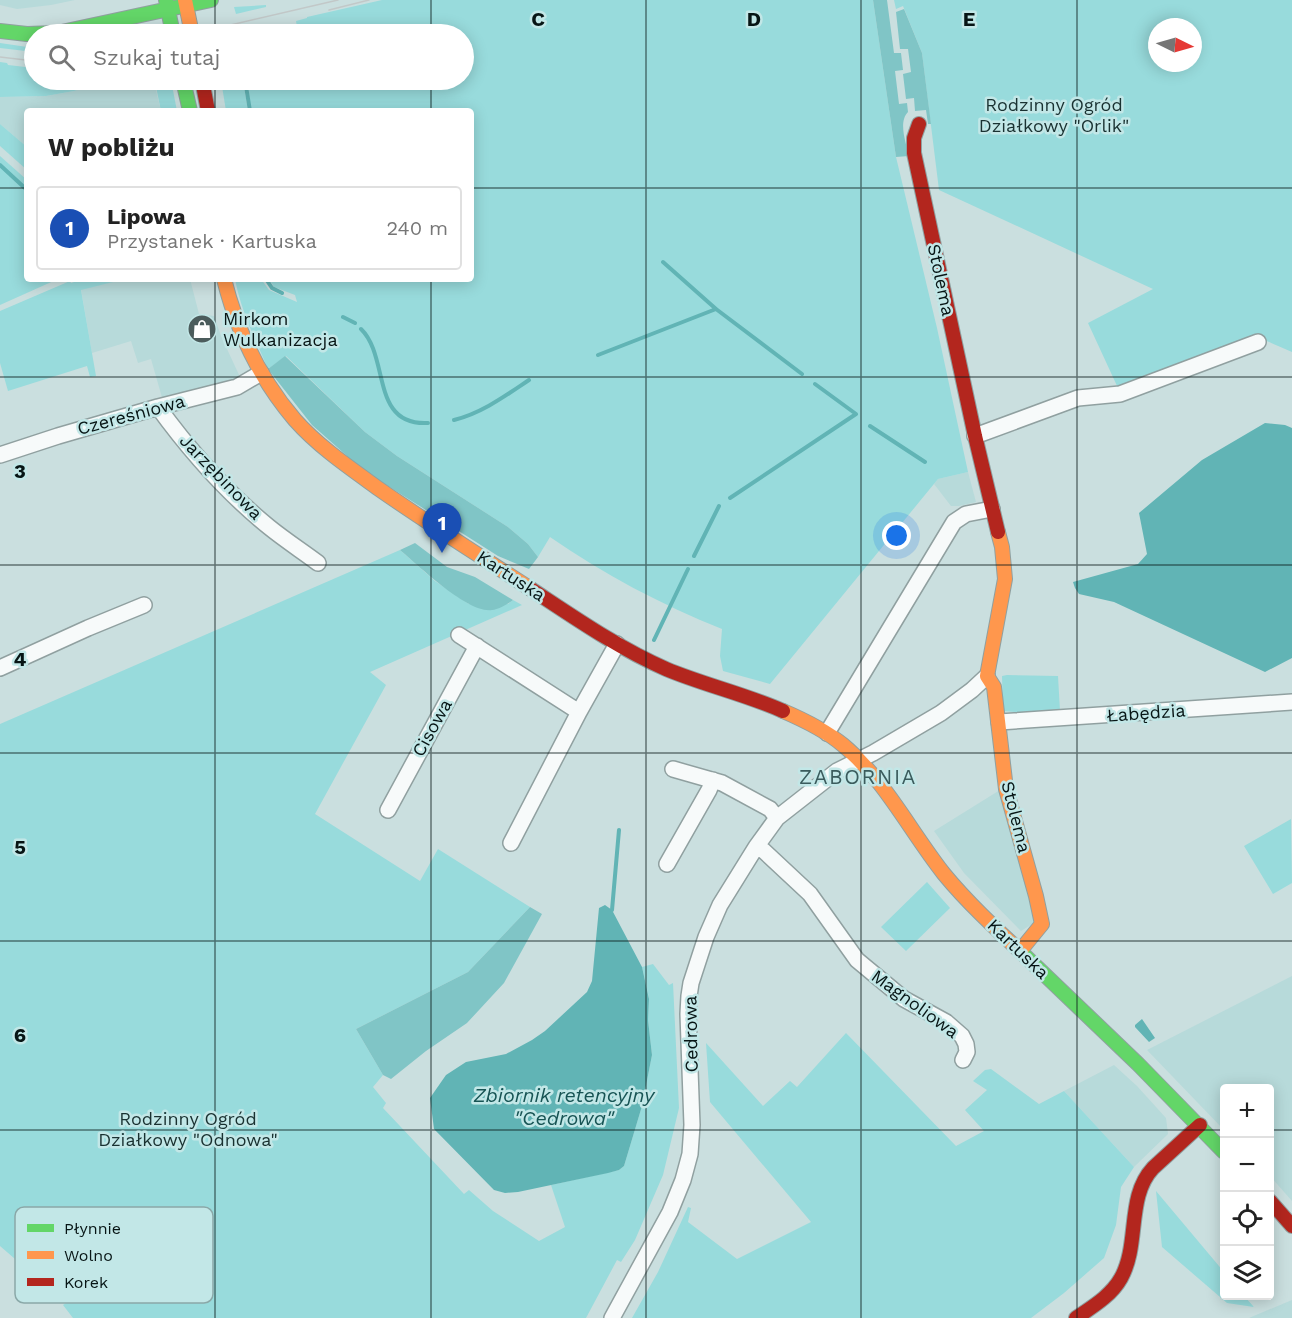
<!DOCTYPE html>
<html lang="pl">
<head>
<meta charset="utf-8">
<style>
  body { margin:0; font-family:"Work Sans",sans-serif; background:#f6f6f6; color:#222 }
  .controls { position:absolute; right:18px; bottom:18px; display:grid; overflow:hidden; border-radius:6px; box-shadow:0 3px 15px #0003 }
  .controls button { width:54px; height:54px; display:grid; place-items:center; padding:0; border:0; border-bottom:2px solid #e0e0e0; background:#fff; color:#222; font:30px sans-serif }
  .compass { position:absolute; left:1148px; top:18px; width:54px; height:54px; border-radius:50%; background:#fff; box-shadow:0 3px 15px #0003; rotate:95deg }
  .you { position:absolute; left:897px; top:536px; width:21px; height:21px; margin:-15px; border:4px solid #fff; border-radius:50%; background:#1a73e8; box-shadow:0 0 0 9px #1a73e833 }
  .badge { display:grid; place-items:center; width:39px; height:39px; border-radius:50%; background:#1a73e8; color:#fff; font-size:20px; font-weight:700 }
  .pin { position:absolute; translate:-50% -50px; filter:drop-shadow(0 2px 3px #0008) }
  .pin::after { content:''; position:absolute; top:32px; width:21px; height:18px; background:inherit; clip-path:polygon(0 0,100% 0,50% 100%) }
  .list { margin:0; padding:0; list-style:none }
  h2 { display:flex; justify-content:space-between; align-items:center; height:78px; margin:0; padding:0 24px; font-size:26px }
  h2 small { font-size:20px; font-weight:400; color:#767676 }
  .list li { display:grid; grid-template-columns:39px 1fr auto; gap:18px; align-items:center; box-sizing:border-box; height:84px; margin:0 12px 12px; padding:0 12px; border:2px solid #e0e0e0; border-radius:6px }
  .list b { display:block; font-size:22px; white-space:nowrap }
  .list p { margin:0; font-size:20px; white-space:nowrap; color:#767676 }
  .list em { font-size:20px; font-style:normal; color:#767676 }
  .icon { flex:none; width:33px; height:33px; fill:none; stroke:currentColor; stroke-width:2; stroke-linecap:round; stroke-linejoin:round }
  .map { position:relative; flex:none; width:1292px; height:1318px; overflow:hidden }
  .search { position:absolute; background:#fff; box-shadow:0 3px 15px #0003; left:24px; top:24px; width:450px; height:66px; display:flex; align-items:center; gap:15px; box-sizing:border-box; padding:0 21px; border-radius:33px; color:#767676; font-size:22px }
  .panel { position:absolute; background:#fff; box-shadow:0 3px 15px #0003; left:24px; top:108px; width:450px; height:174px; border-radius:6px }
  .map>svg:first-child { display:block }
  .built { fill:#b7dada }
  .green { fill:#98dbdc; fill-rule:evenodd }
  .forest { fill:#80c5c6 }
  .water { fill:#61b4b5 }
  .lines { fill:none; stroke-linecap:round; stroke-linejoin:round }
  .stream { stroke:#61b4b5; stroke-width:4 }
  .street-casing { stroke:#90a0a0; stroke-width:18 }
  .fast-casing { stroke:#90a0a0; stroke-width:16 }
  .slow-casing { stroke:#90a0a0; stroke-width:16 }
  .jam-casing { stroke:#90a0a0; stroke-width:16 }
  .street { stroke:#f7fafa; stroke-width:15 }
  .fast { stroke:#63d668; stroke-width:14 }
  .slow { stroke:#ff974d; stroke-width:14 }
  .jam { stroke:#b3261e; stroke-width:14 }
  .tram { stroke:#c2c8c8; stroke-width:1.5 }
  .grid { fill:none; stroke:#071515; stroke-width:1.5; stroke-opacity:0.55 }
  .labels { text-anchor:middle; stroke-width:5; stroke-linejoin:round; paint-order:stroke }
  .park-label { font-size:18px; fill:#193131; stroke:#c2e7e7 }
  .street-label { font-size:18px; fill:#071515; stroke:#c2e7e7 }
  .poi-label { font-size:18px; fill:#071515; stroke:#c2e7e7; text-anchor:start }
  .water-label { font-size:20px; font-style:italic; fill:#175454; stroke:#c2e7e7 }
  .quarter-label { font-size:21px; letter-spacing:1.5px; fill:#3b5c5d; stroke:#c2e7e7 }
  .key { fill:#c2e7e7; stroke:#8aa8a8; stroke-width:1.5 }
  .key-label { font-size:16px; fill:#071515 }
  .grid-label { font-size:20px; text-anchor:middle; font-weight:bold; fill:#071515; stroke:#c2e7e7; stroke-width:5; stroke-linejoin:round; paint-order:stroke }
</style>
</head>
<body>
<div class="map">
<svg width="1292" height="1318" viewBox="0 0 1292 1318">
  <rect width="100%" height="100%" fill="#cadfdf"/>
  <path class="built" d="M0 0H75L51 5 17 9 0 5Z
    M110 80H151L154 82 161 111H27V147L0 124V97L46 96 74 91Z
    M125 279H190L199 314 214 316 221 336 240 377 163 401 151 359 138 363 131 341 92 353 81 289Z
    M968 472 976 502 959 506H951L934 484 938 479Z
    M1000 790 1037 921 1021 931 964 873 934 831Z
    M1292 976V1201L1270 1176V1088H1224V1130L1147 1050Z
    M1114 1065 1137 1086 1166 1118 1168 1134 1134 1167 1064 1091Z
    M1292 1300V1318H1249Z"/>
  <path class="green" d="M382 0H873L896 157 937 328 968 472 938 479 770 684 723 671 720 656 722 629C662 605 603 574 550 537L538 557 528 544 508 527 397 456 365 432 286 356 268 369C255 339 241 311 235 279H261L269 290 297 302 295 295 274 287 269 279H471V111H251L247 80H464V34H263L297 27 296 21 307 18V17Z
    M894 0H1292V352L1253 335 1118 388 1088 323 1153 289 939 190 922 53 903 6 896 9ZM1157 27H1193V63H1157Z
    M266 5V7L236 14 234 7Z
    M0 43 34 48V52L0 48Z
    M0 62 7 63 8 65 34 68V80H110L74 91 46 96 0 97Z
    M151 80H171L177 111H161L155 82Z
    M221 80H243L248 111H226Z
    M0 124 27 147V170L0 146Z
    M0 156 27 180V279H58L0 305Z
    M83 279H125L81 290 96 376 90 377 87 366 8 391 0 363V311L70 281 71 283Z
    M400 550 435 581 469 604H508L513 600 522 605 370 672 386 685 315 814 420 881 438 849 530 907 468 972 356 1029 383 1075 373 1087 386 1103 383 1108 464 1194 469 1190 493 1211 539 1241 565 1227 551 1185 619 1170 624 1166 642 1106 652 1055 648 1020 649 998 642 967 653 964 669 985 673 983 679 1108 663 1175 635 1240 621 1262 617 1260 586 1318H73L63 1305 66 1303 0 1246V724Z
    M1007 675 1058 676 1060 711 1026 713 1003 711 1002 676Z
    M1291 819 1292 883 1273 894 1244 846Z
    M927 882 950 908 906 951 881 927Z
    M846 1033 956 1146 984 1131 965 1110 987 1090 973 1081 985 1070 991 1069 1039 1104 1064 1091 1134 1167 1121 1187 1116 1225 1104 1258 1064 1293 1031 1318H632L658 1272 688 1207 691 1208 688 1222 737 1259 811 1222 710 1102 706 1043 763 1106 790 1081 797 1087Z
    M1156 1191 1224 1272V1296H1244L1254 1307 1227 1303 1162 1247Z"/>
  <path class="forest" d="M873 0H887L894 53H901L903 70 895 71 899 104 907 103 908 112C898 122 906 143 909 156L896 157Z
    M904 9 922 53 931 124H928L926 110 915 111 914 98 906 99 903 74 911 72 908 49H900L896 12Z
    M285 356 365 432 397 456 508 527 528 544 538 557 529 569 498 556 363 470 312 425 268 369Z
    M415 543 447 567 475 577 513 600C508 604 499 609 492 610 468 614 418 565 400 550Z
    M530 907 542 914 504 983 467 1023 426 1051 391 1079 383 1075 356 1029 468 972Z"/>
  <path class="water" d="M1265 423 1285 425 1292 428V658L1265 672 1114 602 1079 594 1075 588 1073 582 1138 564 1147 554 1139 513 1202 460Z
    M605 905 612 910 642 967 649 999 648 1020 652 1055 642 1106 624 1166 619 1170 608 1173 518 1192 505 1193 494 1190 434 1129 430 1098 446 1075 466 1062 506 1054 532 1040 545 1031 587 992 592 981 599 908Z
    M1142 1019 1155 1038 1149 1042 1135 1027V1025Z"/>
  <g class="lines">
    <path class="stream" d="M245 80 250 111
      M0 165 27 190
      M663 262 716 309 802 374
      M266 279 272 288 282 293
      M343 317 355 323
      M361 329C390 357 370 426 428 423
      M598 355 716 309
      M454 420C482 413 505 396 529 380
      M870 426 925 462
      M730 498 856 414 815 384
      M694 556 719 506
      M654 640 688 569
      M612 910 619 830"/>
    <g class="street-casing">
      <path id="street" d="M158 407C190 451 227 493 269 527 285 540 302 551 318 563
        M975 436 1078 398 1120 394 1258 342
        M0 455 58 436 158 407 237 387 261 373
        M459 635 579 712
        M0 668 88 628 144 605
        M999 722 1292 702
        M827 733 954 522 966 514 992 509
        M673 769 722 783 770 809 777 818
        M388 810 477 646
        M511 843 579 712 617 644
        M756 847 764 851 810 894 857 960 904 999 946 1022 962 1036 966 1044 967 1052 963 1060
        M667 864 709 790 713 780
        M612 1318 670 1212 683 1180 690 1154 692 1125 688 1014 689 996 691 983 706 937 720 905 756 847 777 818 837 771 873 753 941 713 972 690 987 676"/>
    </g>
    <g class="fast-casing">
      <path id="fast" d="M166 0 173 34
        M0 31 27 34 57 33 211 0
        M183 80 190 111
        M1021 952 1138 1064 1224 1152"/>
    </g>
    <g class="slow-casing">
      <path id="slow" d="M185 0 192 34
        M224 279C237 331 260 379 295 420 319 447 350 468 379 489 429 524 480 556 531 589
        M998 532 1002 547 1005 579 987 676 994 687 1006 789 1036 896 1042 924 1020 951
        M783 711C804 720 825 730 843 745 885 780 910 831 944 874 967 902 994 927 1021 952"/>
    </g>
    <g class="jam-casing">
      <path id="jam" d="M202 80 208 111
        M919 124 914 138V153L975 436 998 532
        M531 589C575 618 618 648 666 669 704 685 745 694 783 711
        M1270 1201 1292 1226
        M1076 1318C1092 1307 1111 1296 1121 1278 1140 1244 1126 1197 1153 1168L1200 1125"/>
    </g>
    <use href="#street" class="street"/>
    <use href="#fast" class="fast"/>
    <use href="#slow" class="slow"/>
    <use href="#jam" class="jam"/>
    <path class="tram" d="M329 10 369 0
      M192 34 338 0
      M0 57 34 61"/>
  </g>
  <path class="grid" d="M215 0V34M431 0V34M646 0V1318M861 0V1318M1077 0V1318M215 80V111M431 80V111M0 188H27M471 188H1292M215 279V1318M431 279V1318M0 377H1292M0 565H1292M0 753H1292M0 941H1292M0 1130H1224M1270 1130H1292"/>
  <defs>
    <g id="shop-disc" transform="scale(1.5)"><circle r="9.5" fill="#4b5c5c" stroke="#c2e7e7"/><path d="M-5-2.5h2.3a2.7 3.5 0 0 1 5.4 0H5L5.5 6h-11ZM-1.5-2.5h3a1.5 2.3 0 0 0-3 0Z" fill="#fff"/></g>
  </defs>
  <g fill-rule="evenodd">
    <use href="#shop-disc" x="202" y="329"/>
  </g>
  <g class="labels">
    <g class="park-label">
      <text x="1054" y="111">Rodzinny Ogród<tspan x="1054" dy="21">Działkowy "Orlik"</tspan></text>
      <text x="188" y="1125">Rodzinny Ogród<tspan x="188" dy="21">Działkowy "Odnowa"</tspan></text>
    </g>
    <g class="street-label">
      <text transform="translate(941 280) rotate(78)" y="6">Stolema</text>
      <text transform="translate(131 415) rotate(-15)" y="6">Czereśniowa</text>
      <text transform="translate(221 477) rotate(46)" y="6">Jarzębinowa</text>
      <text transform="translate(511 576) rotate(33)" y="6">Kartuska</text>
      <text transform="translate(1146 713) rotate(-4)" y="6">Łabędzia</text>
      <text transform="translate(432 728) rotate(-61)" y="6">Cisowa</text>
      <text transform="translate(1016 817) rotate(76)" y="6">Stolema</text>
      <text transform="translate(1018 949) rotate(44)" y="6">Kartuska</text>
      <text transform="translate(915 1004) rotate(36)" y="6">Magnoliowa</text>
      <text transform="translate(691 1034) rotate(-91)" y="6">Cedrowa</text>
    </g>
    <g class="poi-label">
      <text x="223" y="325">Mirkom<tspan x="223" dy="21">Wulkanizacja</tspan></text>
    </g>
    <g class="water-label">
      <text x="564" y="1102">Zbiornik retencyjny<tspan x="564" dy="23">"Cedrowa"</tspan></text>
    </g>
    <g class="quarter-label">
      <text x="858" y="784">ZABORNIA</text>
    </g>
  </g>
  <rect x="15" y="1207" width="198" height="96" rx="9" class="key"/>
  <rect x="27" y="1224" width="27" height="8" fill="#63d668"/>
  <rect x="27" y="1251" width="27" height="8" fill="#ff974d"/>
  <rect x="27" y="1278" width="27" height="8" fill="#b3261e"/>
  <g class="key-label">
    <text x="64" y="1234">Płynnie</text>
    <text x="64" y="1261">Wolno</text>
    <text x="64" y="1288">Korek</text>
  </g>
  <g class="grid-label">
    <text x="538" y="26">C</text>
    <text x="754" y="26">D</text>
    <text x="969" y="26">E</text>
    <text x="20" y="478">3</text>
    <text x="20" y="666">4</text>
    <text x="20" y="854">5</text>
    <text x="20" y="1042">6</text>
  </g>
</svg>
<div class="controls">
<button>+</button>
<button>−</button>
<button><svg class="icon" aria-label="locate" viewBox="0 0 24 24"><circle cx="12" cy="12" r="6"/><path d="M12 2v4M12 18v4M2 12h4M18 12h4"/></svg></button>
<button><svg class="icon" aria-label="layers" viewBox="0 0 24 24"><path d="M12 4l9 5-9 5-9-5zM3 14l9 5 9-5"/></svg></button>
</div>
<svg class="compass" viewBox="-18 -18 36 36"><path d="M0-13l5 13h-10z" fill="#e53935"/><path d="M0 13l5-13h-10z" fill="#767676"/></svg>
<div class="you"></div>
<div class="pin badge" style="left:442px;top:553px;background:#1a4fb4">1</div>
<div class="search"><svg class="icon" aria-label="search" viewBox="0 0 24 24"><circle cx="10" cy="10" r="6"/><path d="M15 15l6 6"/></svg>Szukaj tutaj</div>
<section class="panel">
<h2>W pobliżu<small></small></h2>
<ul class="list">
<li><span class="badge" style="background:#1a4fb4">1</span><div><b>Lipowa</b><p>Przystanek · Kartuska</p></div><em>240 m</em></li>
</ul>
</section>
</div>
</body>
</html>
